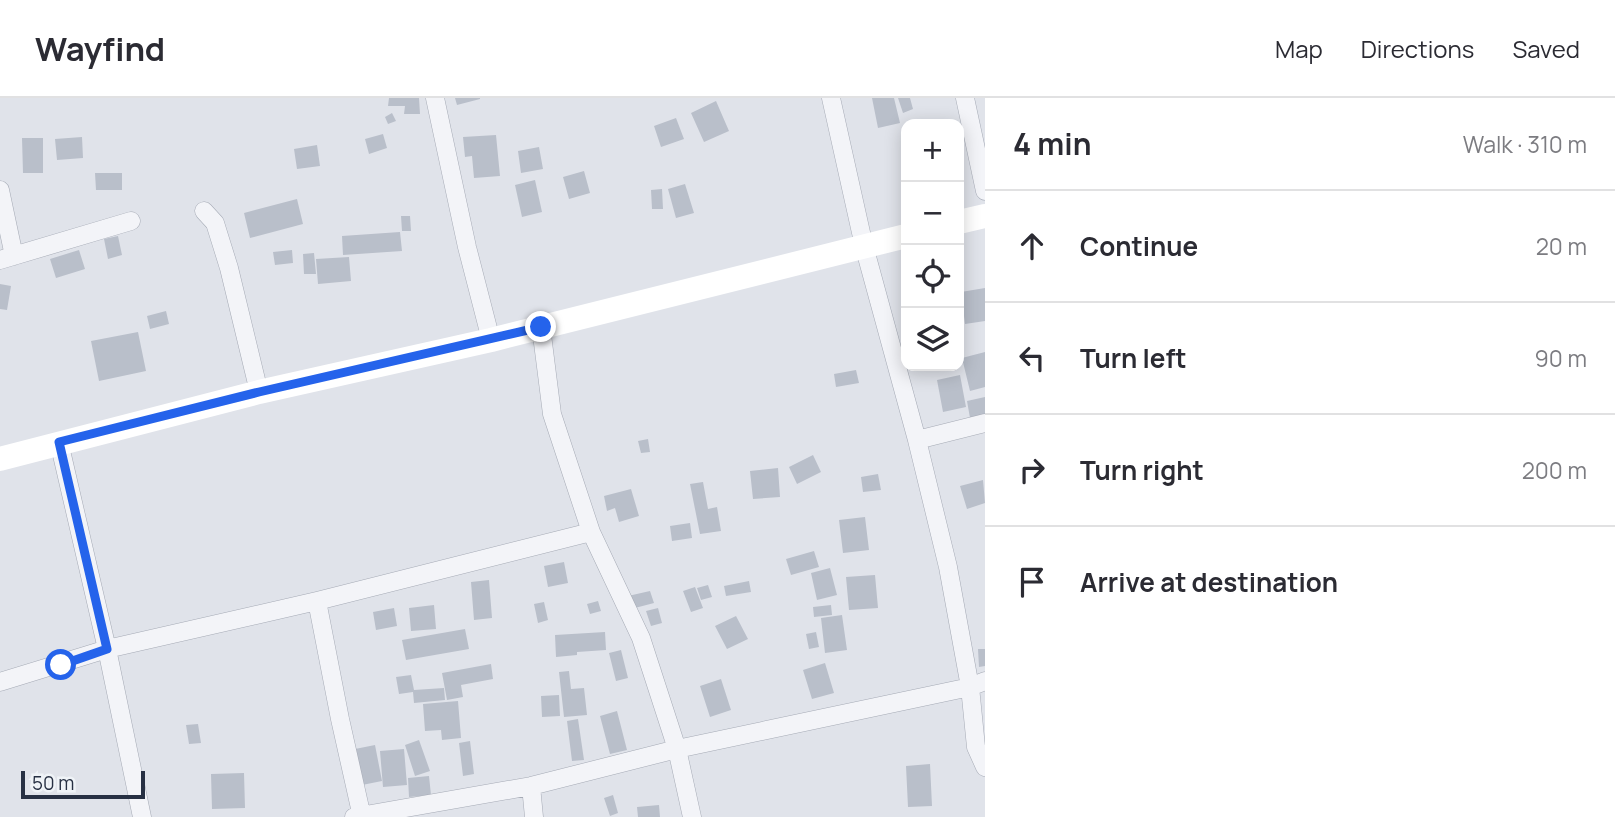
<!DOCTYPE html>
<html lang="en">
<head>
<meta charset="utf-8">
<style>
  body { margin:0; font-family:Manrope,sans-serif; background:#f2f2f3; color:#2b2b33 }
  .controls { position:absolute; right:21px; top:21px; display:grid; overflow:hidden; border-radius:14px; box-shadow:0 4px 18px #0003 }
  .controls button { width:63px; height:63px; display:grid; place-items:center; padding:0; border:0; border-bottom:2px solid #e1e1e2; background:#fff; color:#2b2b33; font:35px sans-serif }
  .scale { position:absolute; left:21px; bottom:18px; width:124px; box-sizing:border-box; padding-left:7px; border:4px solid #273043; border-top:0; font-size:19px; line-height:24px; white-space:nowrap; color:#273043; -webkit-text-stroke:5px #eff3f7; paint-order:stroke }
  .stop { position:absolute; width:21px; height:21px; margin:-16px; border:5px solid #2563eb; border-radius:50%; background:#fff }
  .stop.end { background:#2563eb; border-color:#fff; box-shadow:0 2px 7px #0008 }
  .list { margin:0; padding:0; list-style:none }
  h2 { display:flex; justify-content:space-between; align-items:center; height:91px; margin:0; padding:0 28px; font-size:30px }
  h2 small { font-size:23px; font-weight:400; color:#7c7c81 }
  .list li { display:grid; grid-template-columns:46px 1fr auto; gap:21px; align-items:center; box-sizing:border-box; height:112px; padding:0 28px; border-top:2px solid #e1e1e2 }
  .list b { display:block; font-size:26px; white-space:nowrap }
  .list em { font-size:23px; font-style:normal; color:#7c7c81 }
  .icon { flex:none; width:38px; height:38px; fill:none; stroke:currentColor; stroke-width:2; stroke-linecap:round; stroke-linejoin:round }
  .map { position:relative; flex:none; width:985px; height:719px; overflow:hidden }
  header { display:flex; align-items:center; gap:42px; box-sizing:border-box; height:98px; padding:0 35px; background:#fff; border-bottom:2px solid #e1e1e2 }
  header strong { font-size:33px }
  nav { display:flex; gap:38px; margin-inline-start:auto; font-size:24px }
  main { display:flex }
  aside { flex:1; background:#fff }
  .map>svg:first-child { display:block }
  .building { fill:#b9bfca }
  .lines { fill:none; stroke-linecap:round; stroke-linejoin:round }
  .street-casing { stroke:#a5aab5; stroke-width:19 }
  .street { stroke:#f3f4f8; stroke-width:18 }
  .secondary { stroke:#fff; stroke-width:24 }
  .route { stroke:#2563eb; stroke-width:9 }
</style>
</head>
<body>
<header>
<strong>Wayfind</strong>
<nav><a>Map</a><a>Directions</a><a>Saved</a></nav>
</header>
<main>
<div class="map">
<svg width="985" height="719" viewBox="0 0 985 719">
  <rect width="100%" height="100%" fill="#e0e3ea"/>
  <path class="building" d="M389 0H419L420 16H404L405 8H388Z
    M455 0H480V1L457 7Z
    M872 0H894L900 25 878 30Z
    M898 0H910L913 11 903 15Z
    M716 3 729 33 704 44 691 15Z
    M392 15 396 23 388 26 385 19Z
    M676 20 684 41 661 49 654 28Z
    M383 36 387 50 369 56 365 41Z
    M496 37 500 78 474 80 472 58 465 59 463 39Z
    M82 39 83 60 57 62 55 41Z
    M22 40H43V75H23Z
    M317 47 320 68 297 71 294 51Z
    M539 49 543 71 521 75 518 53Z
    M584 73 590 95 569 101 563 79Z
    M95 75H122V92H96Z
    M535 82 542 114 522 119 515 87Z
    M685 86 694 115 676 120 668 91Z
    M662 91 663 111H652L651 92Z
    M297 101 303 126 250 140 244 115Z
    M401 118H410L411 133H402Z
    M400 134 402 153 343 157 342 138Z
    M118 138 122 157 108 161 104 141Z
    M79 152 85 171 56 180 50 161Z
    M292 152 293 165 275 167 273 154Z
    M314 155 316 176H304L303 156Z
    M349 159 351 183 318 186 316 161Z
    M0 186 11 188 7 212 0 211Z
    M985 190V223L965 226 961 194Z
    M166 213 169 226 150 231 147 218Z
    M138 234 146 273 99 283 91 243Z
    M985 254V289L970 293 962 260Z
    M856 272 859 285 836 289 834 276Z
    M960 277 966 309 943 314 937 282Z
    M985 299V317L970 320 967 303Z
    M648 341 650 354 641 355 638 343Z
    M813 357 821 374 797 386 789 369Z
    M778 370 780 399 753 401 750 373Z
    M878 376 881 392 863 394 861 379Z
    M983 382 985 405 967 411 960 388Z
    M703 384 708 411 717 409 721 433 700 436 690 386Z
    M631 391 639 418 619 424 615 410 607 413 604 398Z
    M865 419 869 452 843 455 839 422Z
    M690 425 692 440 672 443 670 428Z
    M814 453 819 469 791 477 786 461Z
    M564 464 568 485 548 489 544 468Z
    M830 470 837 497 817 502 811 475Z
    M875 477 878 510 849 512 846 479Z
    M489 482 492 520 474 522 471 484Z
    M749 483 751 494 726 498 724 488Z
    M708 487 712 499 701 502 697 490Z
    M695 489 703 510 691 514 683 493Z
    M650 493 654 505 631 511 628 498Z
    M598 503 601 513 590 516 587 506Z
    M544 504 548 522 538 525 534 506Z
    M434 507 436 531 411 533 409 510Z
    M831 507 832 517 814 519 813 509Z
    M394 510 397 528 376 532 373 514Z
    M658 510 662 525 651 528 646 513Z
    M842 517 847 552 825 555 821 520Z
    M736 518 748 541 727 551 715 528Z
    M465 531 469 551 406 562 402 542Z
    M605 534 606 552 577 554V557L556 559 555 537Z
    M816 534 819 549 809 551 806 536Z
    M978 551H985V568L979 569Z
    M621 552 628 580 616 583 609 555Z
    M825 565 834 595 812 601 803 572Z
    M491 566 493 581 461 587 463 599 447 602 442 575Z
    M569 573 571 591 584 590 587 617 564 619 559 574Z
    M411 577 414 592 444 590 445 602 414 605 413 594 399 596 396 579Z
    M721 581 731 612 710 619 700 588Z
    M559 597 560 618 542 619 541 598Z
    M458 603 461 640 442 642 441 632 425 633 423 606Z
    M617 613 627 652 610 656 600 618Z
    M578 621 584 662 572 663 567 623Z
    M198 626 201 645 189 646 186 627Z
    M419 642 430 673 415 678 405 647Z
    M470 643 474 676 463 678 459 645Z
    M375 647 382 683 352 689 345 653Z
    M404 651 407 687 383 689 380 653Z
    M930 666 932 708 908 709 906 668Z
    M244 675 245 710 212 711 211 676Z
    M429 678 431 697 409 699 408 680Z
    M613 697 618 715 610 718 604 700Z
    M659 707 660 719H638L637 709Z"/>
  <g class="lines">
    <g class="street-casing">
      <path id="street" d="M435 0 467 149 491 242
        M831 0 864 148 917 342 948 469 970 589 976 649 985 669
        M965 0 985 93
        M0 92 14 158
        M204 113 215 125 229 170 259 294
        M0 162 131 123
        M541 229 552 316 591 434 641 540 677 651 692 719
        M917 342 985 325
        M59 344 107 551 142 719
        M317 503 340 621 362 719
        M0 584 107 551 317 503 591 434
        M531 688 534 719
        M354 719 531 688 677 651 970 589 985 583"/>
    </g>
    <use href="#street" class="street"/>
    <path class="secondary" d="M959 124 985 118
      M0 361 259 294 491 242 906 138"/>
  </g>
  <g class="lines">
    <path class="route" d="M61 567 107 551 59 344 259 294 541 229"/>
  </g>
</svg>
<div class="controls">
<button>+</button>
<button>−</button>
<button><svg class="icon" aria-label="locate" viewBox="0 0 24 24"><circle cx="12" cy="12" r="6"/><path d="M12 2v4M12 18v4M2 12h4M18 12h4"/></svg></button>
<button><svg class="icon" aria-label="layers" viewBox="0 0 24 24"><path d="M12 4l9 5-9 5-9-5zM3 14l9 5 9-5"/></svg></button>
</div>
<div class="scale">50 m</div>
<div class="stop" style="left:61px;top:567px"></div>
<div class="stop end" style="left:541px;top:229px"></div>
</div>
<aside>
<h2>4 min<small>Walk · 310 m</small></h2>
<ul class="list">
<li><svg class="icon" aria-label="ahead" viewBox="0 0 24 24"><path d="M12 20V5M6 11l6-6 6 6"/></svg><div><b>Continue</b></div><em>20 m</em></li>
<li><svg class="icon" aria-label="left" viewBox="0 0 24 24"><path d="M17 20v-9H6M10 6l-5 5 5 5"/></svg><div><b>Turn left</b></div><em>90 m</em></li>
<li><svg class="icon" aria-label="right" viewBox="0 0 24 24"><path d="M7 20v-9h11M14 6l5 5-5 5"/></svg><div><b>Turn right</b></div><em>200 m</em></li>
<li><svg class="icon" aria-label="arrive" viewBox="0 0 24 24"><path d="M6 21V4h12l-3 4 3 4H6"/></svg><div><b>Arrive at destination</b></div></li>
</ul>
</aside>
</main>
</body>
</html>
